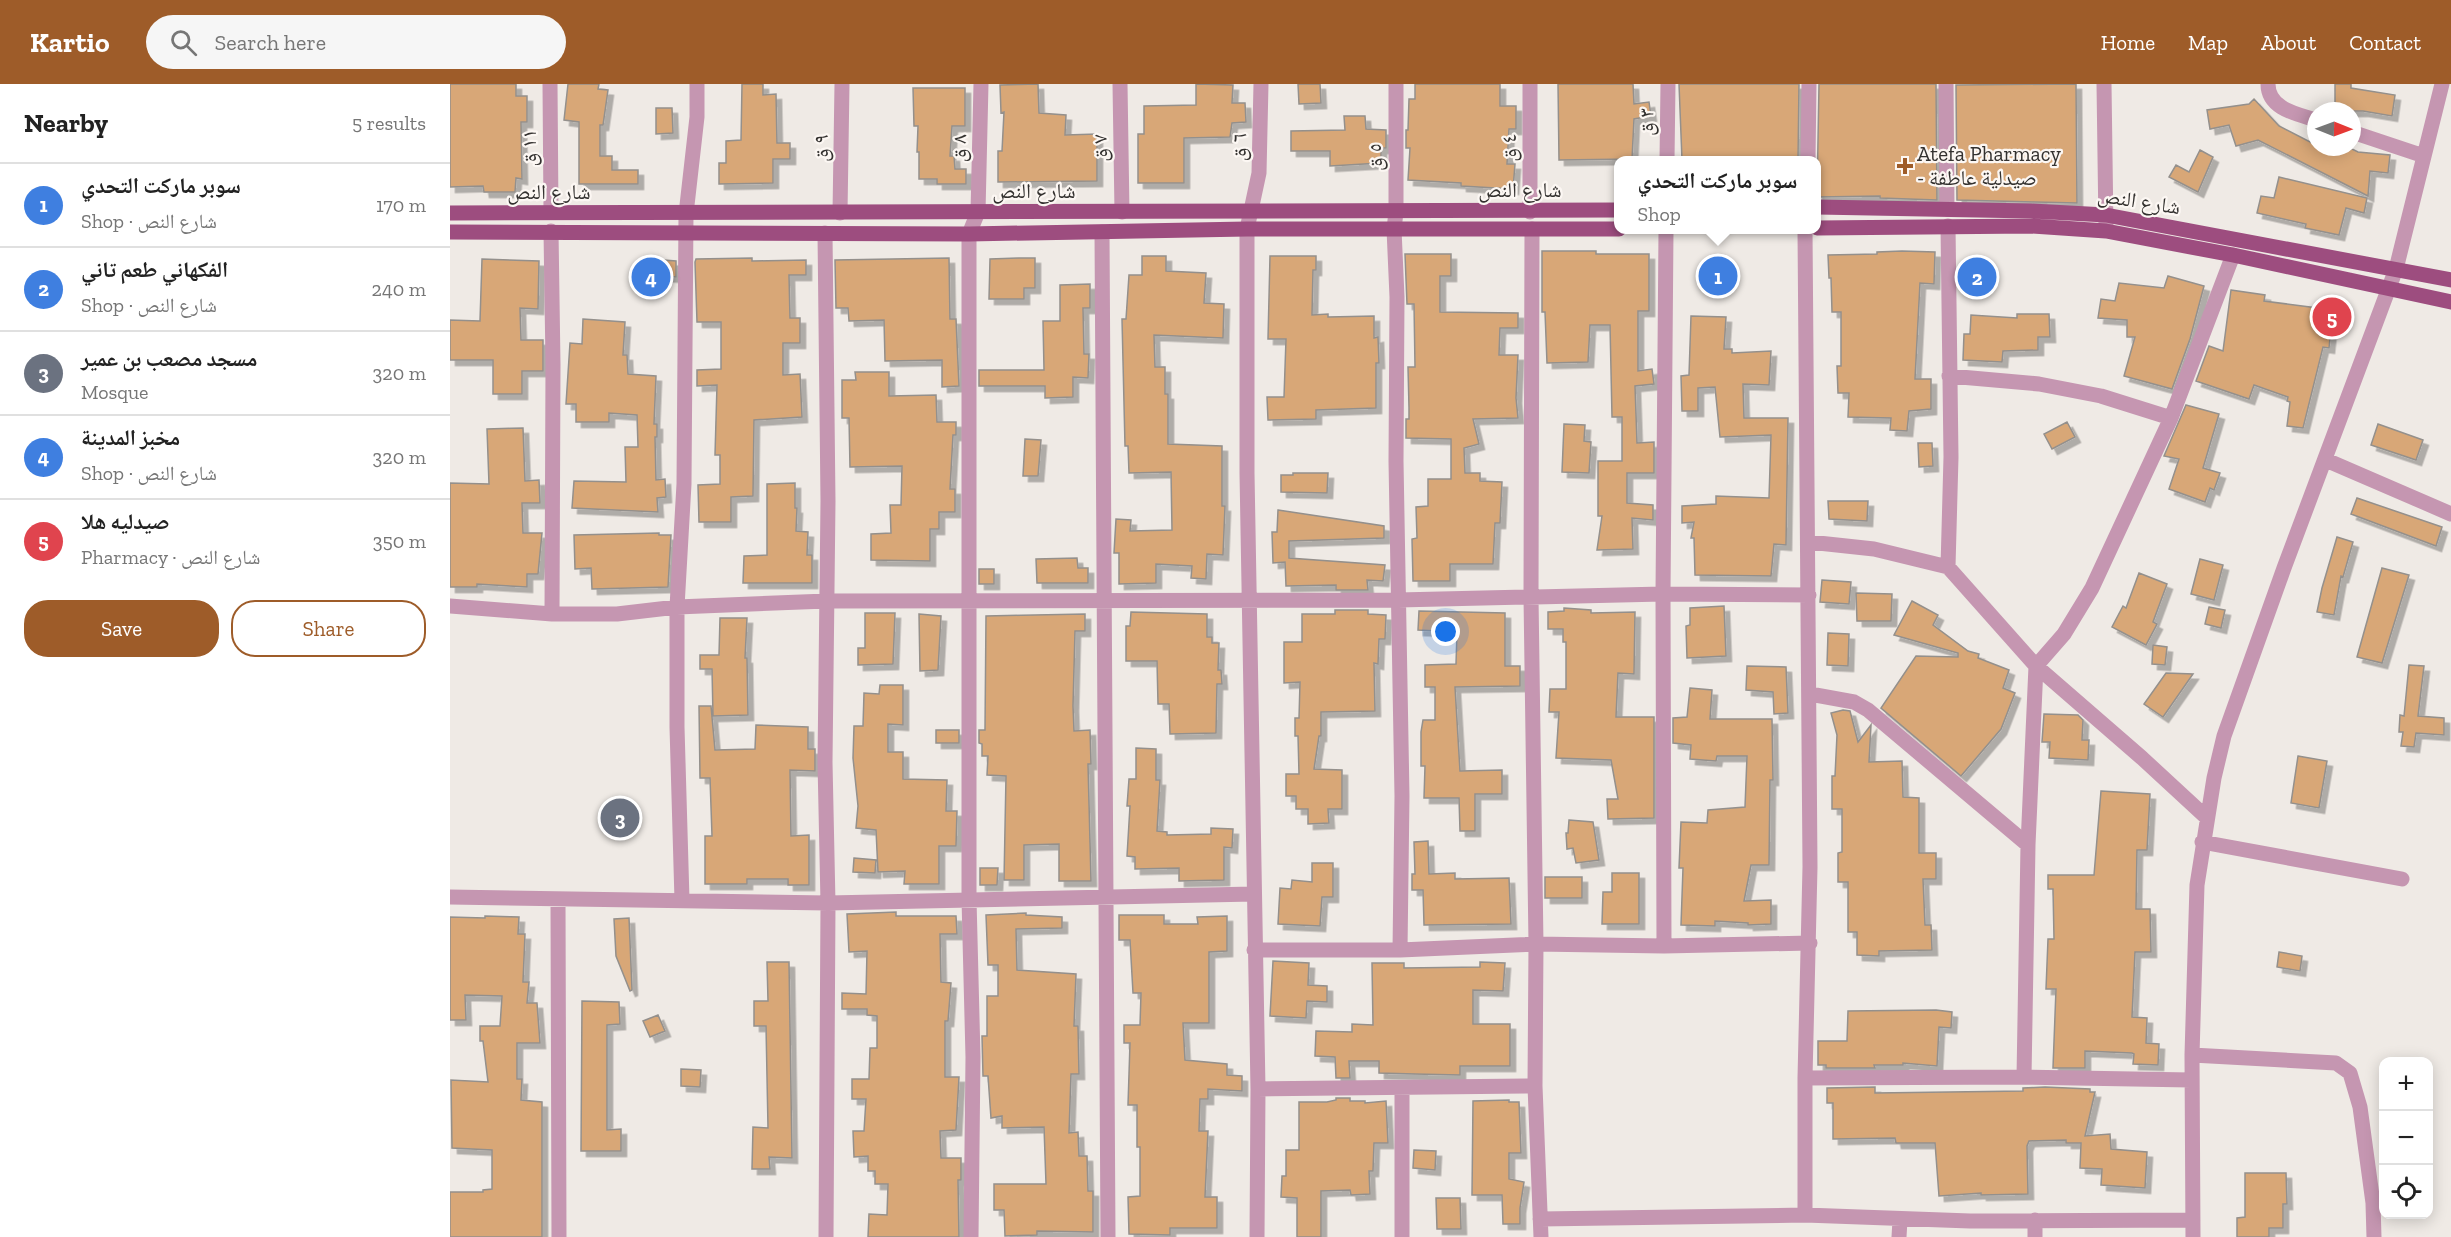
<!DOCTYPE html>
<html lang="en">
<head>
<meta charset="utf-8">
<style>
  body { margin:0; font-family:"Zilla Slab","Noto Naskh Arabic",serif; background:#f6f6f6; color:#222 }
  .controls { position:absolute; right:18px; bottom:18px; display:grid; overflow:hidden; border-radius:12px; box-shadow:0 3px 15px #0003 }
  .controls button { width:54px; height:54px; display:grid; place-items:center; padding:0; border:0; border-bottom:2px solid #e0e0e0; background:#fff; color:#222; font:30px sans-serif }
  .compass { position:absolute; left:1857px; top:18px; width:54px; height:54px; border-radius:50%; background:#fff; box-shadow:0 3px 15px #0003; rotate:91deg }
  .you { position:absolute; left:996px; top:548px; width:21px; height:21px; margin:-15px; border:4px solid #fff; border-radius:50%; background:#1a73e8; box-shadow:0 0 0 9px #1a73e833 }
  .badge { display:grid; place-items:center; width:39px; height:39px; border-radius:50%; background:#9e5c29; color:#fff; font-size:20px; font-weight:700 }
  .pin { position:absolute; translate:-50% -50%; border:3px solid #fff; box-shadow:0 2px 6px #0006 }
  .popup { position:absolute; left:1164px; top:72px; width:207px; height:78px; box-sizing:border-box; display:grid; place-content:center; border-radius:12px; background:#fff; filter:drop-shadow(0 2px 4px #0005); font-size:20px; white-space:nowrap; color:#767676 }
  .popup b { font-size:22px; color:#222 }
  .popup::after { content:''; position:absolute; left:50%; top:100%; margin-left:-12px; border:12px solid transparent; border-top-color:#fff }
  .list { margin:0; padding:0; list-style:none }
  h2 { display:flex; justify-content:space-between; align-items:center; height:78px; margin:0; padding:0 24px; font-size:26px }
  h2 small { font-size:20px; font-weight:400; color:#767676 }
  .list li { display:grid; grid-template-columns:39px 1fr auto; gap:18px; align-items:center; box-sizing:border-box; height:84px; padding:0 24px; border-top:2px solid #e0e0e0 }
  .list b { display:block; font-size:22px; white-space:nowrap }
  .list p { margin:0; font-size:20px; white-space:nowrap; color:#767676 }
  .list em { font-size:20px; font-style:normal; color:#767676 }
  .actions { display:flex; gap:12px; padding:18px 24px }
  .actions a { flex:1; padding:14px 0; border:2px solid #9e5c29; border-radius:24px; text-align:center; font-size:21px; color:#9e5c29 }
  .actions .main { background:#9e5c29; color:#fff }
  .icon { flex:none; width:33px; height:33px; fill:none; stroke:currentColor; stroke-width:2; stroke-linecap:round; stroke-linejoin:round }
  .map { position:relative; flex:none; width:2001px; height:1153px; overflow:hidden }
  header { display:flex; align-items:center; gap:36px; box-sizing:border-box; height:84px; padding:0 30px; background:#9e5c29; color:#fff }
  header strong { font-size:28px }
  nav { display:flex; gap:33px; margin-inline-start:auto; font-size:21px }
  .search { width:420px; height:54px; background:#f6f6f6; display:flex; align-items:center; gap:15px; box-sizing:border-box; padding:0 21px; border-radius:33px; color:#767676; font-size:22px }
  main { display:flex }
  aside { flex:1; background:#fff }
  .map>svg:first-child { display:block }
  .building { fill:#d8a777; stroke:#94908c; stroke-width:1.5; filter:url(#shadow) }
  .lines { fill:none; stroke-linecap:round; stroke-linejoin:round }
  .minor { stroke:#c596b1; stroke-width:15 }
  .major { stroke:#9d4d7f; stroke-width:15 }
  .poi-dot { fill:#9e5c29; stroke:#fcf7f3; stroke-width:2 }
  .labels { text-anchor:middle; stroke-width:4.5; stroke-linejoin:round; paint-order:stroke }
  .street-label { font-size:21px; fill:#33312f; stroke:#fcf7f3 }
  .poi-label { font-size:21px; fill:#33312f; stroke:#fcf7f3; text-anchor:start }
</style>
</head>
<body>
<header>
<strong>Kartio</strong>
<div class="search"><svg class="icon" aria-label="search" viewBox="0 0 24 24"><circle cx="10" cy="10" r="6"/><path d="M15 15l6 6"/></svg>Search here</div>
<nav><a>Home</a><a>Map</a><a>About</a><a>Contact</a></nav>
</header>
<main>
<aside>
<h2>Nearby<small>5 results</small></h2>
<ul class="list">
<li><span class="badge" style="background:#3f7fe0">1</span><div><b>سوبر ماركت التحدي</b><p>Shop · شارع النص</p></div><em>170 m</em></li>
<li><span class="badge" style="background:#3f7fe0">2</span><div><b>الفكهاني طعم تاني</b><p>Shop · شارع النص</p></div><em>240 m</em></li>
<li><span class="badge" style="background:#6b7280">3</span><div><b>مسجد مصعب بن عمير</b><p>Mosque</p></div><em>320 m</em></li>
<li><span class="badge" style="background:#3f7fe0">4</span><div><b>مخبز المدينة</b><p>Shop · شارع النص</p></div><em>320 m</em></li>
<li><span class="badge" style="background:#e0444e">5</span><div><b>صيدليه هلا</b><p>Pharmacy · شارع النص</p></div><em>350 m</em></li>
</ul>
<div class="actions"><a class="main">Save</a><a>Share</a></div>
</aside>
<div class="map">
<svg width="2001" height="1153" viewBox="0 0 2001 1153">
  <defs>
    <filter id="shadow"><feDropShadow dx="5.5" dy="5.5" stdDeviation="0" flood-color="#0004"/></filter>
  </defs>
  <rect width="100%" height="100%" fill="#efeae5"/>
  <path class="building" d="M0 0H66V12H77V38H71L72 95 66 94 65 108H34L33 102 0 103Z
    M118 0H149L148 5 158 6 153 41H150V72H162V86H188V100H129V38L114 36Z
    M292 0H313V11L326 10 327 59H340V75H323V99L269 100V79H276V57L291 56Z
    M588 0 589 29 616 31 615 51 647 50V97L548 98V67H552L554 28 551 29 550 1Z
    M746 0 783 1 782 19H795L796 38 782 39 780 53 734 54V99H688V50H694V22L746 21Z
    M848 0H870L871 19 849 20Z
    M965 0H1050V22H1066V45H1059L1057 80H1065L1063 105 1011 102V99L958 96 960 64H956V46H958L959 15H965Z
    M1108 0H1183L1184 20 1199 18 1201 32 1184 35 1182 75 1109 76Z
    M1229 0H1349L1348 76H1232Z
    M1369 0H1486L1487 116 1430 114V112L1367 113Z
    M1626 0 1627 119 1507 116 1506 1Z
    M1885 0H1901V4L1945 11 1942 32 1913 27H1885Z
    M463 4H515V42H502L500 72H504L505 85H516V100H487V95H469V68H467L468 42H464Z
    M1804 15 1829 42 1866 61V63H1898L1908 68 1940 71 1938 89 1920 87 1918 112 1808 56 1786 62 1779 41 1760 45 1757 26 1799 20Z
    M206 24H222L223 49 206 50Z
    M894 32H915L916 45 936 46V64H931V79L880 82V67H841V47L895 46Z
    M1750 66 1763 73 1748 108 1719 93 1726 81 1739 88Z
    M1829 93 1917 114 1914 129 1896 124 1889 151 1855 144 1856 140 1807 129 1811 112 1824 114Z
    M1092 167H1146V170H1199V227H1188V287L1202 285 1204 300 1185 302 1187 359 1204 358V389H1177V419L1203 421V436L1182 434 1183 465 1147 466 1152 432H1148V377H1172V333H1162L1160 241H1140L1138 278 1097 279 1095 228H1092Z
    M1452 167 1485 168 1484 200 1470 199 1465 295H1481V325L1459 327 1457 347 1440 346 1441 334 1398 333 1399 309H1388L1387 282H1391V228H1382L1381 194H1379L1378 171 1427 170V168Z
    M955 170H1001V192H990V228L1068 229V244H1050L1049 271H1068L1066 314 1068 334 1023 335 1029 360 1014 364 1015 389H1030V397L1052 398 1050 439H1045L1043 480H1000V497H963L962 455 967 454 966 423 978 422V395H1001V355L956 354V335H959V324L958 283H965L964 220H957Z
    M692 172H716V187L756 189 754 219 774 220 773 254 704 251 705 283H715V310H718V360L772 362V422H775L773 471 757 470 756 495 741 494 742 482 706 480V499L669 500V469H664L666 435 681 436 680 447 722 446 721 388 679 389 678 362H675L672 235H676L679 191H692Z
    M820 172H866V186H863L862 231 878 230V233L924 232V254L928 253 929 279H926V324L866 326V335L818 336 817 313H834L836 255H818Z
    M302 174V177L356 176V191H339L340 234H350V259H333V291L350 290 352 333 304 336 303 412 281 413V438H249L248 401 270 400V371H265L267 301 247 302V286L271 285V238H247L245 178 246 175Z
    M499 174 500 235H506L509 302 492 303V276L435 277 434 236 399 237 398 224H386L385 176Z
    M569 174H585V204H574V215H539L540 175Z
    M32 175 89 177 88 225 70 224 71 256H93V287H72V310H43V276H0V236L30 237Z
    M200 175 226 177V193L199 191Z
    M1718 192 1754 202 1740 255 1722 305 1674 292 1685 253H1677V236L1648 234 1651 215 1665 217 1669 199 1714 204Z
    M640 200V224H633L634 270H639L638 294 623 293V313L595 314V302H529V286H594L593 237H610V201Z
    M1781 206 1815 211 1814 217 1883 226 1879 264 1873 263 1853 344 1837 342 1840 318 1837 317 1838 313 1804 301 1799 315 1746 297 1759 262 1773 267Z
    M1567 230H1599L1600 253H1588V266L1553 267 1552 278 1513 276 1514 250H1520L1521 231 1567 234Z
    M1241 232 1276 233 1274 265H1282V269L1321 267 1319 301 1293 300 1294 334H1338L1336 461 1324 460 1321 492 1245 491 1244 454H1241L1244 438 1232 439V422L1266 420V412L1319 414 1321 351 1270 353 1265 303 1248 304V327H1232L1231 292 1239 291Z
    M133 235 175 238 173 271H177L178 290 206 292 204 340H207V353H205L206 396 215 395 216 413 207 414 208 428 122 424 124 397 176 398 175 363H188L187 331 159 329V338H126V320H116L120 259 132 260Z
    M405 288H439V312L486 311 487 338H506V351H503L500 405H505V428H489V445H480V477L421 476V450L441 449 440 421H451L452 382 400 383 399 334H392V296H406Z
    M1736 321 1769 330 1753 384 1770 389 1764 406 1760 404 1755 418 1719 405 1729 375 1714 372Z
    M1617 338 1625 353 1602 365 1594 350Z
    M1114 340 1135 341 1134 357 1141 358 1139 389 1112 388Z
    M1928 340 1973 356 1966 376 1921 361Z
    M73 344 75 397 89 396 90 419H72L73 449H92L88 490H77V503L27 500V503H0V399L39 400 37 345Z
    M575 355 591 356 588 392H573Z
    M1468 359H1482L1483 382 1469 383Z
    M843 389H878L877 409 831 408V391H843Z
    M345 399V424H347L346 447 358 448 357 471H362V499H293L294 472 317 471V400Z
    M1907 414 1992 443 1986 462 1901 430Z
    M1378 417H1418L1417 437 1379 435Z
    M828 426 934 442V454L839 457V474L935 481 933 497 917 496 918 506H886V501L836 502 835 478 823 479 822 448H827Z
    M209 449V451H221L218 503 142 505 141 484 125 485 124 451Z
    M1887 453 1903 458 1893 493 1891 492 1884 531 1867 528 1872 504Z
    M627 474 628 484H638V499H587L586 475Z
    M1750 475 1773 481 1764 516 1741 510Z
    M1932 484 1959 491 1932 579 1907 573Z
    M529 485H544V500H529Z
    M1689 489 1717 500 1703 538 1707 540 1696 561 1662 543 1673 522 1676 524Z
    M1372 496 1401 498 1399 520 1370 518Z
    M1406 509 1442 510 1441 537H1407Z
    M1462 517 1488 531 1483 541 1518 567 1529 570 1528 574 1559 586 1553 604 1565 609 1551 645 1511 692 1431 624 1466 572 1508 573V569L1444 551Z
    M1274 522 1276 572 1237 574 1236 542 1240 541V524Z
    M1759 523 1775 526 1771 544 1755 540Z
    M1114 524 1141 526V529L1185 528 1184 590 1168 589 1166 633H1204V734L1158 735 1157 715H1168L1161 676 1106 674 1109 628H1099L1100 605H1116V558H1113V545H1098V528L1114 527Z
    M885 526H918V530L936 531 935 555H929L928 580 924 579 925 627 871 628V652H869L864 685 892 686V725H878L879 739 858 740V725H846V712H836V690H849L848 652H845V634H849L850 598 834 599V558H852V530H885Z
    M969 527 1055 529V582H1070V602L1005 603 1010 687 1052 686V710H1025V747H1010L1009 714H974L975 682H971V648L973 636H985V603H975V581L1006 580 1007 548 968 546Z
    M681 528 757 530V553H762V559H769L768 586H771L772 600H767L766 649 720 650 719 620H708L707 577H676V542H680Z
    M415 529H445L443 580 408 581V564H415Z
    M469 530 491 532 488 586 470 587Z
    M635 530V547H625L623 622 624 647 640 646 641 680H638L641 797H609V760L574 761V796H554L556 692 537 691 538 672H532V660L529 659V646H535L536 532Z
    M270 534H297L295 574H297L298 631 263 632 262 585H250V571H269Z
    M1378 549 1399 550 1398 582 1377 581Z
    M1703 561 1717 563 1715 581 1702 580Z
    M1959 581 1974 582 1968 632 1994 634V651L1966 649 1964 663 1951 662 1953 648H1949L1950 631 1954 632Z
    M1297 582 1336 583 1338 629 1324 630 1323 608 1296 606Z
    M1716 589 1743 590 1713 633 1694 620Z
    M430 601H453V641L438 640V668H453V695L497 696 496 727H507L506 762H489V800H454L455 787 428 788 426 746 406 744 408 722 403 674 404 642H413L414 609 429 610Z
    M1240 604 1262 606 1260 635H1322L1323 696H1320L1319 781H1301L1294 817 1321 816V840L1298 841V839L1265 837V842L1231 841 1233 784H1229L1231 738 1257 739 1258 726 1295 723 1297 672H1267L1266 677 1240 675 1241 661 1223 659V634L1237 633Z
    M249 622H261L265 666 305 665 306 641 358 643V665H365V687L340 686 341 752 359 751V801H338V795H297V800H255V752H262L260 694H250Z
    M1393 626 1400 627 1408 658 1421 641 1419 678 1452 677 1453 713 1469 714V769H1486V795H1473L1475 841H1481L1482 866 1429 867V872L1407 871V848H1398V798H1388V769L1392 768V725H1382V692H1385L1387 651 1381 629Z
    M1594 630 1628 631 1633 636 1632 656H1639L1638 676 1599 674 1600 658H1592Z
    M486 646H509V659H486Z
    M686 664 706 665V696H710L707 747 717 748V751L761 750V744L783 745 782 764 774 763V796L729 797V784L685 785V773L677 772 680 722H677L679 695H686Z
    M1848 672 1877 677 1869 724 1841 719Z
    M1651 707 1700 710 1697 766H1687L1686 825H1700L1701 868H1685L1682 933 1697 934 1696 959 1709 960 1708 981 1683 980 1684 970 1682 969 1635 967V984H1603L1606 905H1596L1598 855H1604L1603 805H1598V791H1644Z
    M1119 736 1143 738 1149 776 1126 779 1123 764 1117 765 1116 749H1118Z
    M978 757 979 790 1005 789V795L1059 794 1061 840 974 841 973 806H962V790H965L964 758Z
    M404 774 426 776 425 789 403 788Z
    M862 779H883V813H872L870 842 828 840 830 804 841 805 842 796 862 798Z
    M530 784H548L547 801H530Z
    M1162 789H1189V840H1152L1153 808H1162Z
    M1095 793H1132V814H1095Z
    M446 828V832H506L507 850H490L491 898 501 899 498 937H495V993H509L506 1046 490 1047 491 1074H511V1096H508L509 1153H418L419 1130 437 1131 438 1100H425V1087H418V1072L404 1073 403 1047H414L416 1015H402V995H419L420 964H427V932L417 931V925H392V909L416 910 417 867 399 868 397 830Z
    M576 829V831L612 833V844L566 845 567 886 626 890 624 942H628L629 990H621L619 1049 628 1048 629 1072H637L638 1107H643V1148L587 1147V1151L555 1152 554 1126H544V1100H596L594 1043 552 1044V1032L541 1034 538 992H533L532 952H537V912H548V881H538L536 831Z
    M669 831H714V840H748L747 833 777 832V867L759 868V939H733L735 976 777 980V991L792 992V1007L758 1005V1015H750L749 1047H758L755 1113H767V1144H720V1151L679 1150 678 1113 690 1112V1063H687V1021H678L680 959H674V941H690L691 909H683L680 856H669Z
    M35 832 69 833 68 850H75L73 898H79L77 919H87L90 959H67V995H72L71 1016 92 1018V1153H0V1108H33V1106L42 1105V1066L2 1064 1 996 38 998 33 957H30V942H50L52 912 15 911 16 936H0V833L35 834Z
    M179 834 182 906 180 907 166 872 164 835Z
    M1829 868 1852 872 1850 887 1827 883Z
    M823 877 859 879 858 901 877 902V918L857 917 856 934 820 932Z
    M317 878H339L342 1074 319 1073 320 1085H302L303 1043 318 1044 316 942H304V917H318Z
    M1030 878 1055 879 1053 907 1023 906V940H1060V982H1010V991L965 990 929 989V977H899L900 994H886L885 973 865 972 866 947 902 948V940L923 941 922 879H954V884L1030 883Z
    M132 917 169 918 170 940 157 941V1046L171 1045V1067H131Z
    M1486 926 1502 928 1501 944 1489 943 1487 982 1453 979V981H1424L1425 984H1376V981H1368V957H1397L1398 927Z
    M208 931 215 947 200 953 193 937Z
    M231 985 251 986 250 1003 231 1002Z
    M1425 1003V1009L1573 1007V1004L1595 1003 1640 1005V1008H1645L1635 1052 1660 1050 1661 1065 1697 1068 1695 1104 1651 1101 1652 1085 1630 1084 1631 1059H1616V1056L1579 1057 1577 1062 1578 1110 1531 1111V1109L1489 1112 1485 1059H1446L1445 1054 1383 1055V1019H1377V1004Z
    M886 1014H900V1017H915V1019L936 1017 938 1059H924L923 1087H919L920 1110 901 1111 900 1106 871 1107V1153H847V1114L831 1113 832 1092H836V1066H849V1018H877L886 1016Z
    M1059 1016V1018H1069L1071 1069H1059V1095L1074 1098 1070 1124V1140H1053L1052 1111H1022L1023 1017Z
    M964 1066 986 1067 985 1086 963 1084Z
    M1795 1089H1836L1837 1120H1833V1144H1819V1153H1787V1134L1795 1133Z
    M986 1114H1010L1011 1145H987Z"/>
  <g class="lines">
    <path class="minor" d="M100 0 101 128
      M670 0 672 128
      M946 0V128L944 145 947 213 946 377 952 712 950 866
      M1080 0V128
      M1496 0 1497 125
      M1654 0 1656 144
      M1818 0C1818 25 1847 30 1866 36
      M1902 48 1974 72
      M1217 76 1218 0
      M1358 76 1359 0
      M390 129 392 0
      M1082 145 1081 513 1086 860 1085 1002 1091 1153
      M101 147 103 280 102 530
      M652 148 658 1153
      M375 149 378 417 375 678 378 819 376 1153
      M1499 292 1589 300 1651 312 1721 334
      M1876 376 2001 430
      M1359 458 1424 465 1498 483 1586 582 1692 674 1757 734
      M1498 483 1501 373 1498 142
      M0 522 102 530H167L227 523 377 517 948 516 1213 510 1359 511
      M1360 610 1404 618 1418 626 1578 761
      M1752 758 1952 795
      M0 813 378 819 804 810
      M108 815 109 1153
      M232 816 227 643V523L234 400 236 130 247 33V0
      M1214 862 1213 510 1216 146
      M804 866H950L1086 860 1214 862 1360 859
      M1742 971 1886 979 1900 989 1910 1023 1923 1119 1924 1153
      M1574 993 1578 761 1586 582 1614 550 1642 504 1721 334 1783 171
      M1355 994 1574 993 1741 996
      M952 1004V1153
      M808 1005 1085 1002
      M1355 1131V994L1360 783 1355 146
      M1090 1135 1355 1131 1520 1137 1743 1136
      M521 1153 523 973 519 815V150L528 128 531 0
      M807 1153 808 1005 797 389V145L809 89 811 0
      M1449 1153 1450 1136
      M1585 1153V1136
      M1743 1153 1742 971 1747 801 1764 694 1774 652 1834 484 1946 185 1992 0"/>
    <path class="major" d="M1367 123 1581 127 1656 131 2001 196
      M0 129 1169 126
      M1367 144 1581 142 1656 147 1783 171 2001 218
      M0 148 519 150 797 145H1169"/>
  </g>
  <path class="poi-dot" d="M1452 73h6v6h6v6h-6v6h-6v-6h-6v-6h6z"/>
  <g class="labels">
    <g class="street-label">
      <text transform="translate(1196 38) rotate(-90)" y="7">٣ ق</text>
      <text transform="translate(789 63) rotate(-88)" y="7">٦ ق</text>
      <text transform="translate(79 64) rotate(-90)" y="7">١١ ق</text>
      <text transform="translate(371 64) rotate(-89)" y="7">٩ ق</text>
      <text transform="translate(509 64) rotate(-88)" y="7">٨ ق</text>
      <text transform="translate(650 64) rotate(-91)" y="7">٧ ق</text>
      <text transform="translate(1059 64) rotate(-91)" y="7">٤ ق</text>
      <text transform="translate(925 73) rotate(-90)" y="7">٥ ق</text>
      <text x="1070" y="113">شارع النص</text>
      <text x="584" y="114">شارع النص</text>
      <text x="99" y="115">شارع النص</text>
      <text transform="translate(1689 117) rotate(9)" y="7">شارع النص</text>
    </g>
    <g class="poi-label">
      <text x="1467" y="77">Atefa Pharmacy<tspan x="1467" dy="24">- صيدلية عاطفة</tspan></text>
    </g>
  </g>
</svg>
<div class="controls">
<button>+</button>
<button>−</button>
<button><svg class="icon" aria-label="locate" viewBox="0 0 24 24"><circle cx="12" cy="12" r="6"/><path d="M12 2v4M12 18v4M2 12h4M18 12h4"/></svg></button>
</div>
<svg class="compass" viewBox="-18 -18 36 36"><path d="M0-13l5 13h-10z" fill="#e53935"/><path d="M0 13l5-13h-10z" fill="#767676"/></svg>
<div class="you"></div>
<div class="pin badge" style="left:1268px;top:192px;background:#3f7fe0">1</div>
<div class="popup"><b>سوبر ماركت التحدي</b>Shop</div>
<div class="pin badge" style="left:1527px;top:193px;background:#3f7fe0">2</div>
<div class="pin badge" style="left:170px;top:734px;background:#6b7280">3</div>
<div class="pin badge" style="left:201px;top:193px;background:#3f7fe0">4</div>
<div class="pin badge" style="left:1882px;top:233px;background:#e0444e">5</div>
</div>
</main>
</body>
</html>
